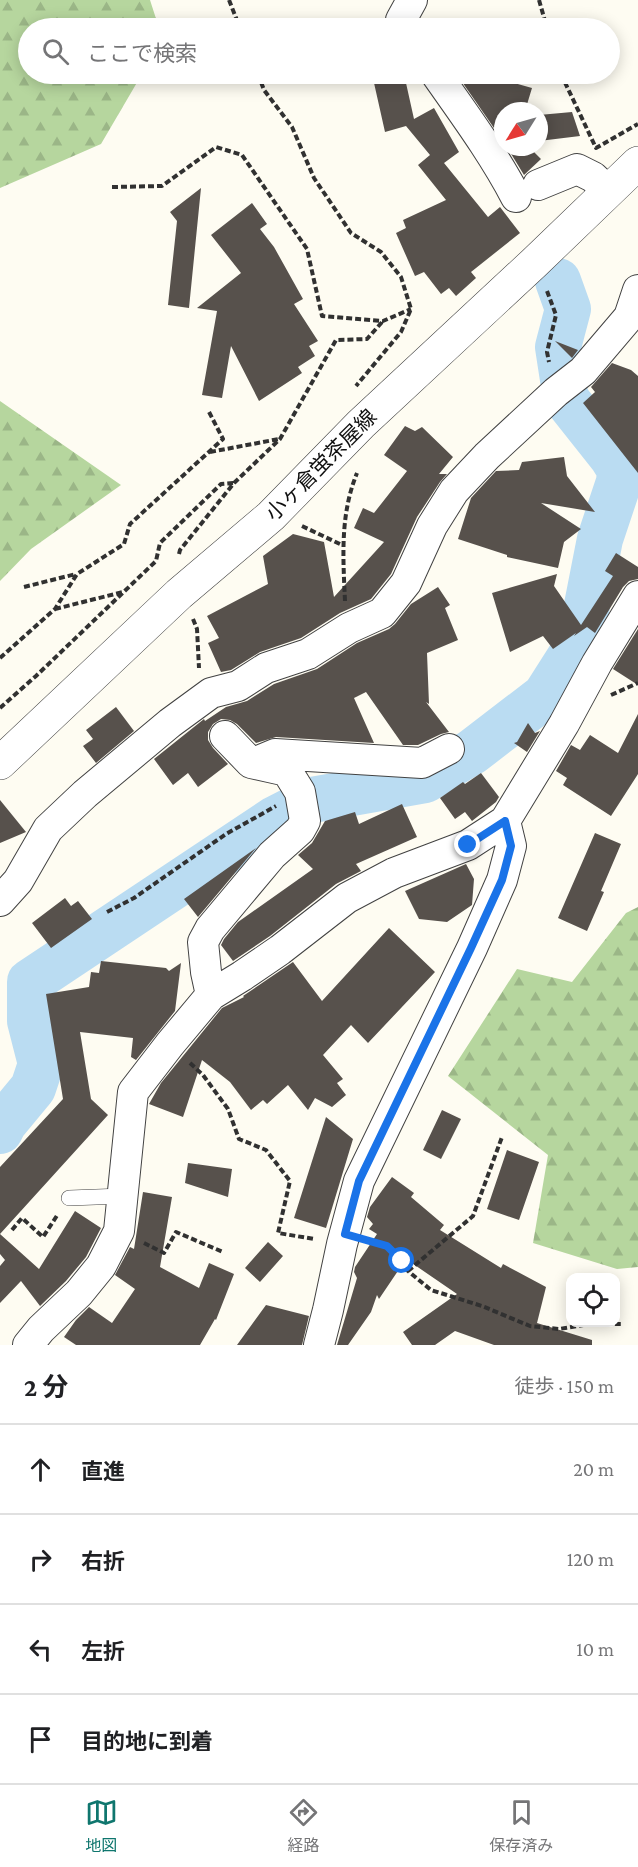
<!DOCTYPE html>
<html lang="ja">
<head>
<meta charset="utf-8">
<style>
  body { margin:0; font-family:"Crimson Pro","Noto Sans JP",serif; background:#f6f6f6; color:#202124 }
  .controls { position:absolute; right:18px; bottom:18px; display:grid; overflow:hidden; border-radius:12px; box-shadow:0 3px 15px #0003 }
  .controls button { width:54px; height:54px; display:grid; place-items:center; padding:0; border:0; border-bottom:2px solid #e0e0e0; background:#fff; color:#202124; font:30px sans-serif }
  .compass { position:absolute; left:494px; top:102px; width:54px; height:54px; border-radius:50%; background:#fff; box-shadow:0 3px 15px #0003; rotate:233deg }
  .stop { position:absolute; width:18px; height:18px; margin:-14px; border:4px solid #1a73e8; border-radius:50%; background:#fff }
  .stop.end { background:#1a73e8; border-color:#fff; box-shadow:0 2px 6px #0008 }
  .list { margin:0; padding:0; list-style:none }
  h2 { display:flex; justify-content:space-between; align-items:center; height:78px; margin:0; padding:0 24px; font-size:26px }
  h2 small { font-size:20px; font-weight:400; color:#757577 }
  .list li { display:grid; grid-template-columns:39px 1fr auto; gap:18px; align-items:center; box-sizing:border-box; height:90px; padding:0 24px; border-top:2px solid #e0e0e0 }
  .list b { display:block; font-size:22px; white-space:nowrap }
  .list em { font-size:20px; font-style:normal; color:#757577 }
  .icon { flex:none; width:33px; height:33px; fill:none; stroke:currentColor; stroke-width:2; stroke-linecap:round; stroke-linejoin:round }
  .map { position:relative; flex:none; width:638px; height:1345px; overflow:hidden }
  .search { position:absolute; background:#fff; box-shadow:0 3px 15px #0003; left:18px; right:18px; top:18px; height:66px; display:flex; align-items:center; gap:15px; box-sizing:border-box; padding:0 21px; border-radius:33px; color:#757577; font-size:22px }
  .sheet { height:438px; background:#fff }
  nav { display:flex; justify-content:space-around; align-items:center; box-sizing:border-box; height:84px; border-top:2px solid #e0e0e0; background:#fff; font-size:16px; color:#757577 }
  nav a { display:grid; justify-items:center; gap:3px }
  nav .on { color:#0f766e }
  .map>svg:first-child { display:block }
  .forest { fill:url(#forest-firs) }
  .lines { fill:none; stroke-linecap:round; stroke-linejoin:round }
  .river { stroke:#badcf2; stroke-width:46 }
  .building { fill:#57514c }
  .service-casing { stroke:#424242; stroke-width:16 }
  .minor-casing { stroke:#424242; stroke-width:32 }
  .tertiary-casing { stroke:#424242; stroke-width:34 }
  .path { stroke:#313131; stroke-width:4; stroke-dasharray:6 3; stroke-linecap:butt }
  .service { stroke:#fff; stroke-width:15 }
  .minor { stroke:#fff; stroke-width:30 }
  .tertiary { stroke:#fff; stroke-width:33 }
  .route { stroke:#1a73e8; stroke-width:8 }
  .labels { text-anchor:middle; stroke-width:6; stroke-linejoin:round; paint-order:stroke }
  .street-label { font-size:21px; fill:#0f0f0f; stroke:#fff }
</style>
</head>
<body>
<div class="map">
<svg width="638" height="1345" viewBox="0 0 638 1345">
  <defs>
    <pattern id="forest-firs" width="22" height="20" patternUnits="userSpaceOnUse" patternTransform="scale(1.5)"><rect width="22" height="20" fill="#b6d69e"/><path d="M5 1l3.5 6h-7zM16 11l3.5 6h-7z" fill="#9bb687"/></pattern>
  </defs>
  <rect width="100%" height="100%" fill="#fefcf2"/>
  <path class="forest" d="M0 0H150L159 28H28V74H142L101 144 0 188Z
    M0 401 121 485 31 549 0 581Z
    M638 907V1267L617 1269 533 1243 548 1155 448 1076 517 969 572 982 626 913Z"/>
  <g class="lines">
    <path class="river" d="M0 1131 4 1123 33 1088 41 1064 30 1021V982L275 819 312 800 425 780 472 752 545 696 580 641 600 539 619 482 620 470 612 457 566 399 558 347 568 309 558 281"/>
  </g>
  <path class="building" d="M372 74H404L414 119 434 108 459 152 444 163 488 217 500 207 520 233 471 272 476 278 456 296 449 288 441 294 424 272 415 276 396 233 406 228 403 220 446 200 418 165 430 155 406 126 385 132Z
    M461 74H470L484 84 490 76 532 88 525 111H503V141L458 76Z
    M572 112 580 136 539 141V115Z
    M507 147H529L541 159 524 175Z
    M201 188 189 308 168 305 177 221 170 212Z
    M252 203 267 224 260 229 274 247 303 299 294 304 318 341 309 346 315 356 298 367 302 373 259 401 231 346 222 398 202 395 217 311 197 308 241 273 211 235Z
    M555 341 578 350 572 358Z
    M612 363 631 370 638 376V473L583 403 595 392 591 387Z
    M405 426 415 431 422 427 453 457 439 474H447L440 482 417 517 391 574 371 599 340 613 301 638 260 652 231 670 221 672 208 643 219 638 207 616 268 584 263 556 293 534 324 542 334 597 384 542 354 528 363 508 374 513 407 471 384 455Z
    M564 457 567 476 595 512 541 503 581 529 564 542 558 568 507 557V555L458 539 471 498 496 471 519 470 522 462Z
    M616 553 638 567V579L629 581 623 587 595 633 587 627 574 636 576 633 553 649 543 636 510 652 492 593 557 574 554 586 581 625 613 576 605 571Z
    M438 587 450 605 445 608 458 640 427 653 429 704 426 702 449 732 441 734 418 745H403L366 692 354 698 374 743 276 737 256 743 237 724 230 720 221 719 213 724 208 732V740L213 748 228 764 198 787 188 773 173 785 154 759 204 719 205 721 226 707 247 701 274 684 317 669 357 643 389 629 395 624 411 604Z
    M638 629V685L613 669Z
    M116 707 134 731 96 763 83 746 93 739 86 730Z
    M638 714V774L611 816 563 785 567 778 556 771 571 745 580 750 590 735 618 753Z
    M528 723 535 733 540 731 527 752 514 743 517 742Z
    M481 773 499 797 496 802 472 821 465 812 455 819 440 798 463 782 465 784Z
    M0 800 26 832 0 843Z
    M402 804 417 837 356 864 361 871 336 884 270 936 233 961 221 945 224 939 238 922 313 869 298 855 312 843 325 821 355 812 359 824Z
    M595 833 621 844 601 891 604 892 587 931 558 918Z
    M256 848 198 917 184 899Z
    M466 864 474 879 472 905 447 922 419 919 405 891Z
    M65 898 71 906 78 901 92 919 51 948 32 923Z
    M389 928 435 972 368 1043 351 1025 323 1055 343 1079 337 1083 346 1095 332 1107 315 1098 308 1110 288 1085 267 1104 263 1100 251 1110 230 1082 202 1060 183 1117 149 1104 161 1083 222 1008 244 997 243 996 293 962 322 1001Z
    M101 961 166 968 169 971 181 963 175 1011 136 1060 131 1057 133 1038 80 1032 91 1099 108 1115 0 1234 39 1269 75 1211 101 1228 86 1257 66 1281 40 1306 21 1281 0 1303V1266L5 1260 0 1254V1167L63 1099 46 994 89 987 91 972 99 973Z
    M442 1110 461 1119 441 1159 423 1150Z
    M326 1117 353 1139 326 1228 294 1218Z
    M507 1150 539 1162 519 1220 487 1209Z
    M188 1163 232 1169 228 1197 185 1183Z
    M392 1177 414 1193 411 1197 444 1225 440 1230 501 1268 503 1264 546 1287 537 1323 592 1340V1345H494L455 1331 435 1345H412L403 1332 457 1294 406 1259 379 1299 377 1295 371 1312 348 1345H337L357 1278 354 1272 355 1267 377 1234 369 1229 373 1224 367 1217 370 1207Z
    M143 1192 172 1197 160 1267 199 1288 209 1263 234 1274 216 1320 215 1319 200 1345H76L64 1337 76 1320 89 1307 112 1323 135 1289 115 1275 130 1247 134 1249Z
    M268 1242 283 1256 260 1282 245 1268Z
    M266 1305 309 1316 302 1345H237Z"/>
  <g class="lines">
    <g class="service-casing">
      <path id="service" d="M69 1198 123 1196"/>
    </g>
    <g class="minor-casing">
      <path id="minor" d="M407 28 401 20 412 0
        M436 74C464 114 493 153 516 197
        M538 185 577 169 593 177 608 191
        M263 759 275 754 422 763 449 749
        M0 901 18 881 48 829 85 794 170 723 211 693 238 686 266 668 308 654 349 628 382 613 406 583 432 526 454 491 487 456 556 392 583 371 629 317 638 290
        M211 995 206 972 203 942 210 929 272 855 300 830 305 821 300 792 287 771 251 763 225 736
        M28 1345 41 1329 79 1293 101 1266 119 1231 133 1092 170 1044 211 995 242 976 280 950 347 898 394 873 468 845 505 821 564 724 597 663 638 596
        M319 1345 328 1310 342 1244 359 1181 472 948 502 880 511 846 505 821"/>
    </g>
    <g class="tertiary-casing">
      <path id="tertiary" d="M0 763 179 594 271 516 361 424 534 263 638 163"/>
    </g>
    <path class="path" d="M229 0 240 28
      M539 0 547 28
      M258 74 264 90 292 127 314 178 351 233 381 252 401 277 411 309 401 332 356 386
      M561 74 596 148 638 124
      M112 187 162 186 216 147 242 155 307 249 322 316 383 321 411 309
      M547 291 556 315 547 352 549 362
      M210 452 279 439
      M302 526 342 545
      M179 554 180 550 234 483 280 439 336 340 367 339 383 321
      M24 587 76 574
      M345 601C343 556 340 515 357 473
      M55 609 123 592
      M193 619 197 629 199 668
      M0 658 55 609 77 574 124 544 130 524 223 439 208 410
      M611 695 638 683
      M0 708 36 676 156 561 160 543 221 484 233 483
      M107 912 134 898 226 834 276 806
      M190 1063 203 1075 228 1109 239 1139 266 1150 290 1181 278 1233 314 1239
      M12 1230 22 1218 43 1237 58 1214
      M371 1242 387 1246 402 1261 408 1271 431 1290 482 1306 530 1326 559 1329 589 1324H621
      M144 1243 164 1253 176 1232 223 1252
      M408 1271 473 1216 502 1137"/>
    <use href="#service" class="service"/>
    <use href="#minor" class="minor"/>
    <use href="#tertiary" class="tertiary"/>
  </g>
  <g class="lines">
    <path class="route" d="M402 1261 387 1246 345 1234 359 1181 471 948 502 880 511 846 505 821 468 845"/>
  </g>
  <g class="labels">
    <g class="street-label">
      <text transform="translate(321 465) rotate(-45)" y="7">小ヶ倉蛍茶屋線</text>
    </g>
  </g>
</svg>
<div class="controls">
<button><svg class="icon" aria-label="locate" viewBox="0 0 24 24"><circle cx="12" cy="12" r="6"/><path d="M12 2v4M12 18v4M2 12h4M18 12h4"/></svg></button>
</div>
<svg class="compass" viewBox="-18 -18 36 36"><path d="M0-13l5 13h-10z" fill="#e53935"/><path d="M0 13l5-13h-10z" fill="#757577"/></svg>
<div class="stop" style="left:402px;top:1261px"></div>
<div class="stop end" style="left:468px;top:845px"></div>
<div class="search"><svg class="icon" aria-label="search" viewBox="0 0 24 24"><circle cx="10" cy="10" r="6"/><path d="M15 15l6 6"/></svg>ここで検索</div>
</div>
<section class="sheet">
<h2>2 分<small>徒歩 · 150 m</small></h2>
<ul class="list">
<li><svg class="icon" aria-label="ahead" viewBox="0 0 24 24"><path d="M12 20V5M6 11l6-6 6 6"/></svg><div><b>直進</b></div><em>20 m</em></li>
<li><svg class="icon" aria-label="right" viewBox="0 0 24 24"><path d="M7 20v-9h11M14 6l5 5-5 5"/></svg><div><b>右折</b></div><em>120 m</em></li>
<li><svg class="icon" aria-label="left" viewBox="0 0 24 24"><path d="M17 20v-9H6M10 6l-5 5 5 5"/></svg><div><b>左折</b></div><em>10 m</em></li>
<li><svg class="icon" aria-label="arrive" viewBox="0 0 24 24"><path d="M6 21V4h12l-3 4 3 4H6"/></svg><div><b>目的地に到着</b></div></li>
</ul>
</section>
<nav>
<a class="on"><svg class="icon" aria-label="map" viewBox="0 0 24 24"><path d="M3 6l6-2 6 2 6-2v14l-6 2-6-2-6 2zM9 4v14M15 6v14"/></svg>地図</a>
<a><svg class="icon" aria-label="directions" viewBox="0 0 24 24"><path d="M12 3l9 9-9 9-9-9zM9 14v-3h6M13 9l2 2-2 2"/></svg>経路</a>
<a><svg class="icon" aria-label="saved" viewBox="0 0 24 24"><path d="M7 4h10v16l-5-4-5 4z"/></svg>保存済み</a>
</nav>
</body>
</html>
